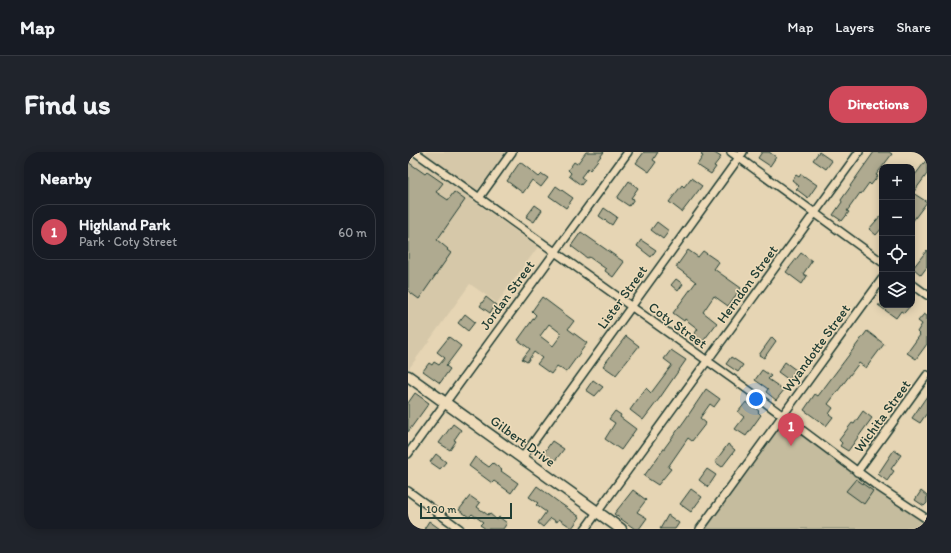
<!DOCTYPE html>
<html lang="en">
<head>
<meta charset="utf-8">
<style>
  body { margin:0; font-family:Itim,sans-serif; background:#20242c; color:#f1f3f6 }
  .controls { position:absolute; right:12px; top:12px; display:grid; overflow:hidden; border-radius:8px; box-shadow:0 2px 10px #0003 }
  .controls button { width:36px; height:36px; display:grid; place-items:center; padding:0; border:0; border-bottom:1px solid #363941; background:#171b24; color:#f1f3f6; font:20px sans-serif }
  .scale { position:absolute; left:12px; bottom:10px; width:92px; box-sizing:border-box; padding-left:4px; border:2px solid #1f3d34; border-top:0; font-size:11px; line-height:14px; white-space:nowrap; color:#1f3d34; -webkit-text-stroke:3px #eedbb9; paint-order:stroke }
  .you { position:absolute; left:348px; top:247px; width:14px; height:14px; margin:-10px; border:3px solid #fff; border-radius:50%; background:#1a73e8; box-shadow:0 0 0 6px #1a73e833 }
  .badge { display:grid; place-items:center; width:26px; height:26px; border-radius:50%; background:#d1495b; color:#fff; font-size:13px; font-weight:700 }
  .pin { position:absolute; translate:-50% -33px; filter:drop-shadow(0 1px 2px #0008) }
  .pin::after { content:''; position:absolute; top:21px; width:14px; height:12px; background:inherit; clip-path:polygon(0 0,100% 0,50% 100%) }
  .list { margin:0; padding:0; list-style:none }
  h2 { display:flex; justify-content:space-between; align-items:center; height:52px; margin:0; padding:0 16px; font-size:17px }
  h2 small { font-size:13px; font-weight:400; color:#9ea1a6 }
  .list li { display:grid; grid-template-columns:26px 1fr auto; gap:12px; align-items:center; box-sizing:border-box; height:56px; margin:0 8px 8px; padding:0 8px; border:1px solid #363941; border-radius:16px }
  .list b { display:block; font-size:15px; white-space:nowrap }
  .list p { margin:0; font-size:13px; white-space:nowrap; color:#9ea1a6 }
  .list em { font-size:13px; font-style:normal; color:#9ea1a6 }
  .icon { flex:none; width:22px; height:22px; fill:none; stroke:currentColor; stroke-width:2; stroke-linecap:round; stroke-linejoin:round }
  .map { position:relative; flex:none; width:519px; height:377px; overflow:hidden; border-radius:16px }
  header { display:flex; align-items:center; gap:24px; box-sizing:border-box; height:56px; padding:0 20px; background:#171b24; border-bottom:1px solid #363941 }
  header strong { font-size:19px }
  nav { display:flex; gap:22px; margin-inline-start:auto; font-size:14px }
  .intro { display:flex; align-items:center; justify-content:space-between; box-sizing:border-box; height:96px; padding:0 24px }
  h1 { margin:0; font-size:28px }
  .button { padding:10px 18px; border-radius:16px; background:#d1495b; color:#fff; font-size:14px; font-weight:700 }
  main { display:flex; gap:24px; padding:0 24px }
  aside { flex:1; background:#171b24; border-radius:16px; box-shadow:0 2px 10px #0003 }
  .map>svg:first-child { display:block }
  .built { fill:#d6c8a9 }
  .green { fill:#c5bc9e; stroke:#727c69 }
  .building { fill:#afaa90; stroke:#1f3d34; fill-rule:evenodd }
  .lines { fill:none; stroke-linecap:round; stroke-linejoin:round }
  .street-casing { stroke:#1f3d34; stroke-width:10 }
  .secondary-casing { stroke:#1f3d34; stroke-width:13 }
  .street { stroke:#eedbb9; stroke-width:7 }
  .secondary { stroke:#eedbb9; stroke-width:10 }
  .labels { text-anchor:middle; stroke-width:3; stroke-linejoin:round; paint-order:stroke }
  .street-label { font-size:14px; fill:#1f3d34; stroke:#eedbb9 }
</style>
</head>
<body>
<header>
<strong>Map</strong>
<nav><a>Map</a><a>Layers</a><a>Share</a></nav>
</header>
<div class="intro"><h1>Find us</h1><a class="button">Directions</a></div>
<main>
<aside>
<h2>Nearby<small></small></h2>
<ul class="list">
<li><span class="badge">1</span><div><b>Highland Park</b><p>Park · Coty Street</p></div><em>60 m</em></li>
</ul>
</aside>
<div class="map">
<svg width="519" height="377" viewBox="0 0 519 377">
  <rect width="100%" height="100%" fill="#e6d5b4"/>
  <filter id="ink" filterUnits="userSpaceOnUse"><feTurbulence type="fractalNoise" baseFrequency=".025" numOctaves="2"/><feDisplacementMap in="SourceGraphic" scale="8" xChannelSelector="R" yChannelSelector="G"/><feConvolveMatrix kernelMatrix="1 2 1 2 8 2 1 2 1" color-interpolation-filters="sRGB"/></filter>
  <g filter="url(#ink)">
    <path class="built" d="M0 0H98L63 47 130 95 89 151 62 132 0 218Z"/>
    <path class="green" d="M375 266 519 372V377H294Z"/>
    <path class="building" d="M178 0H196L182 18 180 16 173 25 177 28 173 33 161 24 163 21 160 18 166 10 169 12Z
      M236 0H250L245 8 248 10 241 20 228 11Z
      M295 0H305L313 5 306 14 308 15 303 22 289 13 295 4 293 3Z
      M354 0H361L368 5 362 14 350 6Z
      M411 0 424 9 418 17 405 8Z
      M466 0H481L484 2 468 23 470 24 463 33 461 31 453 42 452 41 439 59 441 60 434 69 425 63 434 50 433 48 443 34H442Z
      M519 7V22L505 41 519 50 504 70V27Z
      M0 10 17 22 19 20 35 31 28 40 40 48 46 40 57 48 29 88 40 97 39 98 43 101 11 147 0 139Z
      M112 10 131 25 134 22 140 26 133 35 124 28 115 41 99 29Z
      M393 22 409 33 400 46 388 37 391 34 384 28 388 23 391 25Z
      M283 26 294 34 274 60 261 50 274 33 276 35Z
      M221 29 230 36 223 46 226 47 221 54 209 46Z
      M148 34 165 46 158 56 141 44Z
      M127 53 134 58 126 70 118 65Z
      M196 56 209 65 204 73 191 64Z
      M474 62V76L468 83 461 77Z
      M249 70 261 79 255 87 243 78Z
      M173 80 216 110 205 125 197 119 198 117 181 105 179 106 163 94Z
      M233 88 248 98 243 105 229 94Z
      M280 98 290 105 295 99 311 110 306 117 333 136 320 154 306 144 295 160 309 171 293 192 284 185 290 177 277 167 276 169 265 161 288 130 268 115Z
      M519 98V115L513 123 505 116Z
      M393 101 404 109 395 122 399 124 394 132 378 120Z
      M268 127 275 132 270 139 263 133Z
      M78 145 88 153 82 161 72 154Z
      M134 145 166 169 160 177 179 191 158 220 149 214 143 222 129 212 134 206 126 200 119 210 114 207 122 197 110 188 128 163 124 159ZM141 172 154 182 145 194 132 184Z
      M470 153H503L496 161 493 159 488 166Z
      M57 162 67 170 60 179 50 171Z
      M516 162 519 164V192L508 207 499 201 512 183 509 180 514 172 510 169Z
      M459 179 476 192 458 216 451 211 420 252 425 256 421 262 425 265 418 274 396 258 407 242 410 244Z
      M218 184 231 194 208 223 195 214Z
      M41 185 53 194 38 214 42 217 32 231 15 219 21 211 24 213 26 210 31 213 37 206 29 200Z
      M364 185 368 189 356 206 351 203Z
      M263 198 278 208 251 247 235 268 222 258 238 236 243 241 264 213 256 207Z
      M323 205 335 213 330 220 318 212Z
      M377 210 388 218 381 228 370 220Z
      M354 218 363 224 360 227 376 238 368 248 358 240 360 237 347 228Z
      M185 228 195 235 187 244 178 238Z
      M298 237 312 247 306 255 302 252 292 266 298 271 284 289 280 286 260 315 263 317 250 333 236 324 277 268Z
      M7 241 21 251 0 280V251Z
      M519 244V261L512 271 504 266Z
      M338 250 351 259 350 260 353 263 338 284 327 277 336 265 330 260Z
      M207 259 213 263 212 265 228 277 213 298 197 287 207 271 201 267Z
      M455 259 464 266 440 299 432 294 434 291 431 288 444 271 446 272Z
      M45 272 53 278 46 288 48 289 42 298 31 291Z
      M144 289 156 297 146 310 135 302Z
      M320 292 327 298 314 315 307 310Z
      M486 298 493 303 483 317 486 319 479 329 470 322Z
      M28 302 38 310 32 317 22 310Z
      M67 305 81 315 85 311 94 318 93 319 110 331 103 341 86 329 84 331 61 314Z
      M299 317 308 323 300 335 291 328Z
      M448 327 465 339 456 352 438 339Z
      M129 334 149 349 172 365 164 376 151 367 149 370 143 366 135 375 130 371 138 360 128 353 130 351 121 345Z
      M283 337 294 345 283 360 272 352Z
      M225 338 238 348 229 360 239 366 231 377H227L206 362Z
      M513 339 519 344V351L516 354 507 348Z
      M62 344 72 351 69 355 80 363 81 361 89 368 91 365 99 371 95 377H78L72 373 75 370 64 362 61 365 51 358Z
      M260 363 271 371 267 377H252Z
      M21 369 32 377H16Z"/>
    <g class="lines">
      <g class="street-casing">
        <path id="street" d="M7 0 343 240 469 334 519 367
          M323 0 474 110
          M71 46 104 0
          M504 132 519 143
          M0 302 220 0
          M114 306 335 0
          M449 320 519 223
          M0 339 52 377
          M177 377 451 0
          M292 377 474 127"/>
      </g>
      <g class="secondary-casing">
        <path id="secondary" d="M0 224 213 377"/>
      </g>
      <use href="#street" class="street"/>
      <use href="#secondary" class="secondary"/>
    </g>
  </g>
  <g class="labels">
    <g class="street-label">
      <text transform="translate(339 132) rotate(-54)" y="5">Herndon Street</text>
      <text transform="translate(99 143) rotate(-54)" y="5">Jordan Street</text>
      <text transform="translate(214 145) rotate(-54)" y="5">Lister Street</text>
      <text transform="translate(270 173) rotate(36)" y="5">Coty Street</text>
      <text transform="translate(408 196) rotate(-54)" y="5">Wyandotte Street</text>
      <text transform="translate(474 264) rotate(-54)" y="5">Wichita Street</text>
      <text transform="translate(115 289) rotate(36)" y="5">Gilbert Drive</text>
    </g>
  </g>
</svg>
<div class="controls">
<button>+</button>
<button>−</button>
<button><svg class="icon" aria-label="locate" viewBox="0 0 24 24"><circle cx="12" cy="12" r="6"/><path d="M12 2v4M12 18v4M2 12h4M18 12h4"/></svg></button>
<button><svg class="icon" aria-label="layers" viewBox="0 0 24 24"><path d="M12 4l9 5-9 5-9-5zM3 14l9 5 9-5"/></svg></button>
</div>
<div class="scale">100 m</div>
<div class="you"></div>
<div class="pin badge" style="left:383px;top:294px">1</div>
</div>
</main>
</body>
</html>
